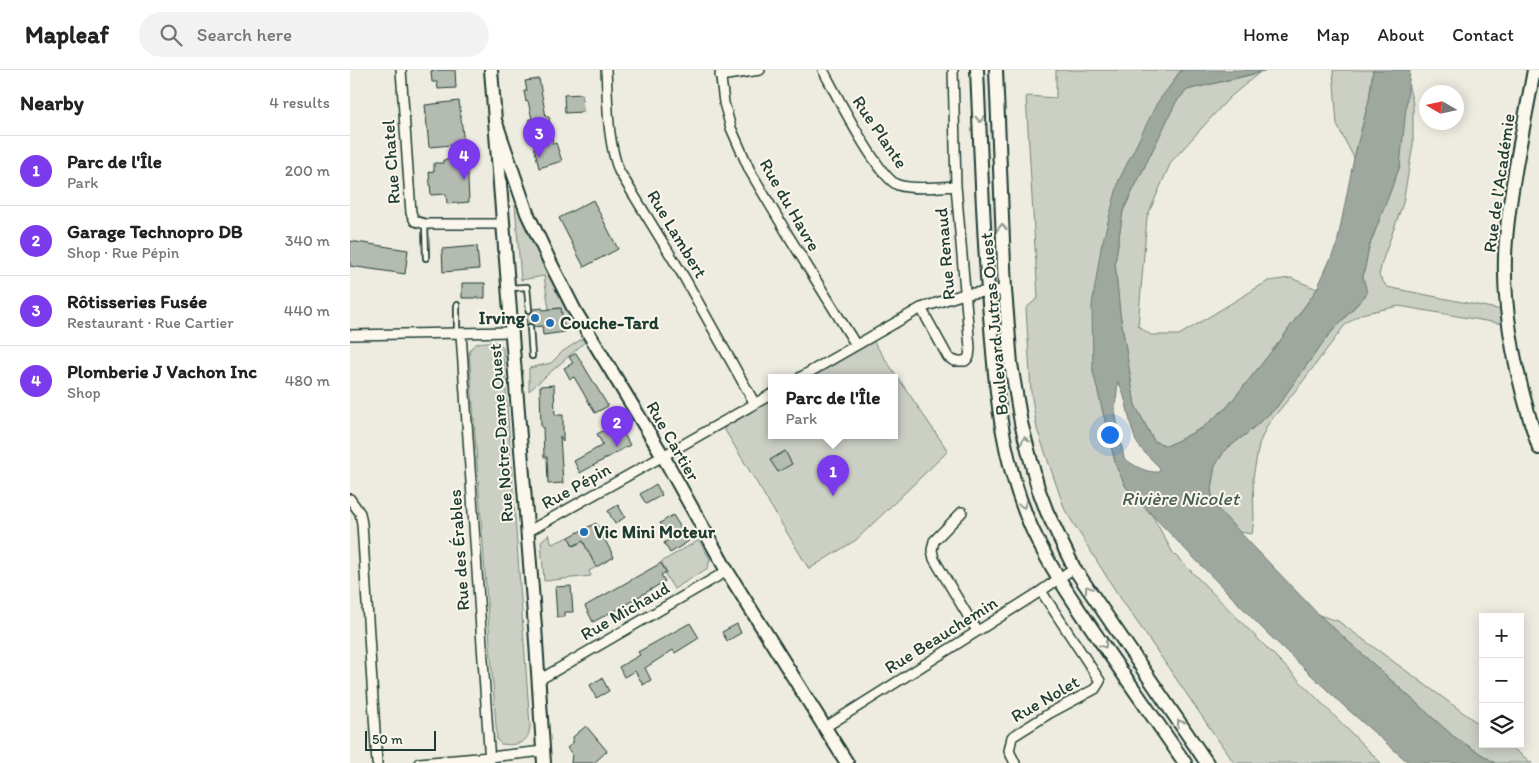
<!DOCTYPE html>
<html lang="en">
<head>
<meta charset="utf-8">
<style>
  body { margin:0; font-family:Itim,sans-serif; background:#f2f2f2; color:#222 }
  .controls { position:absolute; right:15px; bottom:15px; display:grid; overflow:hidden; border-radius:0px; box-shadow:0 2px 12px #0003 }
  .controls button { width:45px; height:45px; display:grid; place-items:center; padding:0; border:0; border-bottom:1px solid #e0e0e0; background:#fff; color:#222; font:25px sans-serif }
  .compass { position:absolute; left:1069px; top:15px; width:45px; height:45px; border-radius:50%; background:#fff; box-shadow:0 2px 12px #0003; rotate:279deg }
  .scale { position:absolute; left:15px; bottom:12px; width:71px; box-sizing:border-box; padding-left:5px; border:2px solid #1f3d34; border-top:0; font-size:14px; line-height:18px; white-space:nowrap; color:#1f3d34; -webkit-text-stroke:4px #fbf7ec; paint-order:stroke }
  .you { position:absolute; left:759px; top:364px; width:18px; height:18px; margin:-12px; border:4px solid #fff; border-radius:50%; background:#1a73e8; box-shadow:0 0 0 8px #1a73e833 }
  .badge { display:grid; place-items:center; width:32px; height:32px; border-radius:50%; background:#7c3aed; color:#fff; font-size:16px; font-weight:700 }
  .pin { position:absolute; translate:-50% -41px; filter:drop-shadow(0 1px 2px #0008) }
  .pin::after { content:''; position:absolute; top:26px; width:18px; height:15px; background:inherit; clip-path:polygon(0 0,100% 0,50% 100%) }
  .popup { position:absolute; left:418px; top:304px; width:130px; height:65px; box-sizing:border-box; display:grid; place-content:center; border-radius:0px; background:#fff; filter:drop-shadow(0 1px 4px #0005); font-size:16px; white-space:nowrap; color:#767676 }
  .popup b { font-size:19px; color:#222 }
  .popup::after { content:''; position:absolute; left:50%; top:100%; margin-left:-10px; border:10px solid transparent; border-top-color:#fff }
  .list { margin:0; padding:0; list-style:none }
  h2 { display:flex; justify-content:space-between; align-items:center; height:65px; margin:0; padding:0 20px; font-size:21px }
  h2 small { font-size:16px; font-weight:400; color:#767676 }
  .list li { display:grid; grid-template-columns:32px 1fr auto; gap:15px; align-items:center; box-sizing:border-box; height:70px; padding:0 20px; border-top:1px solid #e0e0e0 }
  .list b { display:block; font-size:19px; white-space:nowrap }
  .list p { margin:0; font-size:16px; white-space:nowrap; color:#767676 }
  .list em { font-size:16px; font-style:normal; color:#767676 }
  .icon { flex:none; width:28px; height:28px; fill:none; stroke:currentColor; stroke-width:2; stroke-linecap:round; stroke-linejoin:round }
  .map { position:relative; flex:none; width:1189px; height:693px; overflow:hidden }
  header { display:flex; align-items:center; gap:30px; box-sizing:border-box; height:70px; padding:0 25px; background:#fff; border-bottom:1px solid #e0e0e0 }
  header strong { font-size:24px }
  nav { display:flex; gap:28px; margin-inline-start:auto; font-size:18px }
  .search { width:350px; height:45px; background:#f2f2f2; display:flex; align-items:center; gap:12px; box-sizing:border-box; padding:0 18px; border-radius:28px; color:#767676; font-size:19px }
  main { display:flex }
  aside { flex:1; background:#fff }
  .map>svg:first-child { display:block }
  .green { fill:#cbcfc4; stroke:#75867c }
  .water { fill:#9fa89f; stroke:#6c7d74; fill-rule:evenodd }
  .building { fill:#b4bbb0; stroke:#1f3d34 }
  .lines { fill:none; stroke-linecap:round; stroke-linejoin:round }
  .lane-casing { stroke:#1f3d34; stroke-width:8 }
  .street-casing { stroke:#1f3d34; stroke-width:12 }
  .secondary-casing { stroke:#1f3d34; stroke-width:16 }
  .lane { stroke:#fbf7ec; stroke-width:4.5 }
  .street { stroke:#fbf7ec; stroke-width:9 }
  .secondary { stroke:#fbf7ec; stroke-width:12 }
  .oneway { stroke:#8d9a90 }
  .poi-dot { fill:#1f6fb2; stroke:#fbf7ec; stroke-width:2 }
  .labels { text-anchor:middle; stroke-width:4; stroke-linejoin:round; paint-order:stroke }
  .street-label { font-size:18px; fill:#1f3d34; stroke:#fbf7ec }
  .poi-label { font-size:18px; font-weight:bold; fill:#1f3d34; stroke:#fbf7ec; text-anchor:start }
  .water-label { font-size:19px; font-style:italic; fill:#455d54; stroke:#fbf7ec }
</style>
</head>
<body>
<header>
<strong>Mapleaf</strong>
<div class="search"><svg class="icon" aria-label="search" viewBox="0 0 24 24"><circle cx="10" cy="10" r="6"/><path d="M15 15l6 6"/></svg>Search here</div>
<nav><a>Home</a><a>Map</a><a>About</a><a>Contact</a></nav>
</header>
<main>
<aside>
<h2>Nearby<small>4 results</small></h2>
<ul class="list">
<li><span class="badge">1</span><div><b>Parc de l'Île</b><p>Park</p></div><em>200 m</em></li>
<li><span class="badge">2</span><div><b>Garage Technopro DB</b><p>Shop · Rue Pépin</p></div><em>340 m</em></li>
<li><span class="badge">3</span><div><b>Rôtisseries Fusée</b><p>Restaurant · Rue Cartier</p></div><em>440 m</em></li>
<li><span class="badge">4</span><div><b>Plomberie J Vachon Inc</b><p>Shop</p></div><em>480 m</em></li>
</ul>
</aside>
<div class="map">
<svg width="1189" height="693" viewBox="0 0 1189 693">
  <rect width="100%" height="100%" fill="#eeece1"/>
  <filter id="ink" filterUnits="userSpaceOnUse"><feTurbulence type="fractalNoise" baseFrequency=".02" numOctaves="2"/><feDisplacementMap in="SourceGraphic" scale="10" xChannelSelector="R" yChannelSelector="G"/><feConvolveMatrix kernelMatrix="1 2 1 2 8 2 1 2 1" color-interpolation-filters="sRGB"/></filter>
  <g filter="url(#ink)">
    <path class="green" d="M706 0H832L828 3 769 110 743 301 766 396 776 417 802 445 823 483 1031 693H884L765 520 715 440 687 359 681 322 676 238 688 228 676 26 706 28Z
      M983 0H1023L1019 30 1004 88 987 55Z
      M909 3 879 28 821 92 797 147 788 256 801 265H829L918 211 941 208 967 219 930 271 877 337 852 358 817 376 804 371 785 335 770 243 765 193 773 141 826 32 837 20Z
      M1057 9 1063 34V75L1053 133 1032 192 1029 206 1037 217 1152 240 1153 254 1049 236 1011 244 995 255 950 315 918 354 909 374 903 408 904 449 902 464 888 462 863 434 861 418 865 396 875 380 895 365 926 338 977 267 1017 224 1013 207 1019 177 1050 96Z
      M165 135 167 136 223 253 215 262 210 238 199 239 194 206 171 210Z
      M232 269H235L236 271 179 321V298L201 293 213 281Z
      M523 271 598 381 506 470 459 499 373 357 422 329V365H544V307H460Z
      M149 272 153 278 180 656C180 674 165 676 151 674L147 670 119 282C123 270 138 272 149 272Z
      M199 464 202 474 219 467 223 476 233 471 246 497 239 501 241 506 194 511 191 471Z
      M349 470 360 489 358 498 324 519 315 504 317 502 311 492Z
      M969 545 988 551 1133 657V674H1157L1182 693H1145L1103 666Z"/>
    <path class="water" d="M832 0H918L837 20 826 32 773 141 765 193 770 243 785 335 804 371 817 376 852 358 877 337 930 271 967 219 987 174 1004 88 1019 30 1023 0H1060L1050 96 1019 177 1013 207 1017 223 977 267 926 338 895 365 875 380 865 396 861 418 863 434 969 545 1103 666 1145 693H1059L995 637 917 563 802 445 776 417 766 396 743 301 742 235 751 178 769 110 807 33ZM768 311C778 330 778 352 786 371 791 381 803 390 810 398L809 402C796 403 784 396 774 388L765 341Z"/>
    <path class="building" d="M86 0H105L106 18 88 19 87 12H82L81 1Z
      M189 9 196 47H199L203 74 206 73 212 91 189 98 181 62 179 49H182L178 31 176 32 174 21H177L175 11Z
      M232 24 233 42 215 43 214 25Z
      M109 31 114 74 79 77 75 35Z
      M117 88 119 132 97 134 96 124 81 125 79 102 84 101V93H93V90Z
      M243 130 268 179 234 197 209 148Z
      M0 171 58 180 55 204 0 196Z
      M127 176 129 199 93 202 92 179Z
      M112 213H135V228H112Z
      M192 238 193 240 211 238 215 262 193 265 192 256 184 257 180 253 177 255 175 240 180 244 183 239Z
      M226 283 258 336 245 343 224 307 220 309 214 298 223 293 219 287Z
      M204 315 205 345H213V372L210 366 213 413 198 414 197 387H194L193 357H191L190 316Z
      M268 353 280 375 230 403 224 391 253 375 247 364Z
      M435 381 442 394 428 402 420 390Z
      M306 414 312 425 296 434 290 424Z
      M268 435 275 447 265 454 258 441Z
      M323 445 339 471 320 483 314 473 320 469 310 453Z
      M246 453 264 487 246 497 233 471 223 476 219 467Z
      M311 493 316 502 311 505 315 511 265 541V540L243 552 235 536Z
      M221 516 223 542H215V547H207L205 517Z
      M340 553 349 568 325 583 323 580 295 598 301 610 293 615 285 601 274 607 269 597 290 585 288 582Z
      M387 554 391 563 377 571 372 562Z
      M252 608 259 621 246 628 240 615Z
      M236 656 257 681 244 693H221L222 684 217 678 223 673V667Z"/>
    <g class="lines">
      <g class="lane-casing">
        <path id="lane" d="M75 154 76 188
          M159 218 177 217 179 240
          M107 235V263
          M180 257 182 286"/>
      </g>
      <g class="street-casing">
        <path id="street" d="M51 0 61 143 65 151 75 154H154
          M256 0C258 34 257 70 269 101L334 207 405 334
          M370 0 374 33 381 58 400 101 438 165 506 275
          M473 0C485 22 528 108 548 115 563 120 590 117 606 116
          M370 6 410 0
          M571 238 598 287 604 291H615L619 287 620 278 606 116 603 0
          M111 264 140 693
          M0 265 161 262
          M451 307 571 238 614 224 655 220
          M0 429 10 443 12 454 27 693
          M612 442 584 471 582 480 584 489 627 561
          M177 462 313 386 422 324
          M189 610 377 501
          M474 658 691 521 724 498
          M69 693 140 687 193 681
          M665 693 659 681 662 667 700 643 745 619 750 611 691 521"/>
      </g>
      <g class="secondary-casing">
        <path id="secondary" d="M141 0 185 557 194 693
          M627 0C631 85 633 171 641 257 646 326 653 395 682 459 701 500 726 535 751 572 779 612 807 653 835 693
          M646 0 655 220 661 294 671 353 688 418 697 442 724 498 857 693
          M1184 0C1174 56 1161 112 1156 169 1150 239 1167 312 1189 378
          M146 53 177 143 200 192 225 241 313 386 377 501 497 693"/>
      </g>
      <use href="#lane" class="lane"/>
      <use href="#street" class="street"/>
      <use href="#secondary" class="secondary"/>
    </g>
    <defs><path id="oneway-chevron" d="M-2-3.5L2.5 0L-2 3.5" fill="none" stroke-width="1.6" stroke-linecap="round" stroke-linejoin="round" transform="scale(1.25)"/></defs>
    <g class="oneway">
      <use href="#oneway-chevron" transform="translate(630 49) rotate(87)"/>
      <use href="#oneway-chevron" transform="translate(652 157) rotate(-92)"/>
      <use href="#oneway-chevron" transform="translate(675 370) rotate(-103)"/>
      <use href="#oneway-chevron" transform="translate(673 435) rotate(69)"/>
      <use href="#oneway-chevron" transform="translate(738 519) rotate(-123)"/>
      <use href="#oneway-chevron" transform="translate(754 575) rotate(55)"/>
      <use href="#oneway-chevron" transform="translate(830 653) rotate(-125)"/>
    </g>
  </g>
  <g class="poi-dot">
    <circle cx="185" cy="248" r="5"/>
    <circle cx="200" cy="253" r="5"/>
    <circle cx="234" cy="462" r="5"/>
  </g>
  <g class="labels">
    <g class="street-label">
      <text transform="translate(530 62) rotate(56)" y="6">Rue Plante</text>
      <text transform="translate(41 92) rotate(-94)" y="6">Rue Chatel</text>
      <text transform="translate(1149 113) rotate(-82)" y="6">Rue de l'Académie</text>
      <text transform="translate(440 135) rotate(60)" y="6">Rue du Havre</text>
      <text transform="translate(327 164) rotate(59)" y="6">Rue Lambert</text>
      <text transform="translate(595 184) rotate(-95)" y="6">Rue Renaud</text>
      <text transform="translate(644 254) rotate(-95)" y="6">Boulevard Jutras Ouest</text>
      <text transform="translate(151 363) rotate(-94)" y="6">Rue Notre-Dame Ouest</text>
      <text transform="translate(323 371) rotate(60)" y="6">Rue Cartier</text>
      <text transform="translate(226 416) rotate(-29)" y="6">Rue Pépin</text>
      <text transform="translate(109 480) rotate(-94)" y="6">Rue des Érables</text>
      <text transform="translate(275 541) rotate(-30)" y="6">Rue Michaud</text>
      <text transform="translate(591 565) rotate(-32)" y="6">Rue Beauchemin</text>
      <text transform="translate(695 629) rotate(-30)" y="6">Rue Nolet</text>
    </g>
    <g class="poi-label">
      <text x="175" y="254" text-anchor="end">Irving</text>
      <text x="210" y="259">Couche-Tard</text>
      <text x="244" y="468">Vic Mini Moteur</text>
    </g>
    <g class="water-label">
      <text x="830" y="435">Rivière Nicolet</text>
    </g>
  </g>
</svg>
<div class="controls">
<button>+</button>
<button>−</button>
<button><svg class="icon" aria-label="layers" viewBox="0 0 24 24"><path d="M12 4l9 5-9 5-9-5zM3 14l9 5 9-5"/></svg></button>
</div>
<svg class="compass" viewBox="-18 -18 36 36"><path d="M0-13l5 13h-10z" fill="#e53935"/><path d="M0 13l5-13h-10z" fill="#767676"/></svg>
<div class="scale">50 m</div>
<div class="you"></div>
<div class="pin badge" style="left:483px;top:426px">1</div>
<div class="popup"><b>Parc de l'Île</b>Park</div>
<div class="pin badge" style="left:267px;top:377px">2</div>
<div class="pin badge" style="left:189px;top:88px">3</div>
<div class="pin badge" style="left:114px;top:110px">4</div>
</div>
</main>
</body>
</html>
